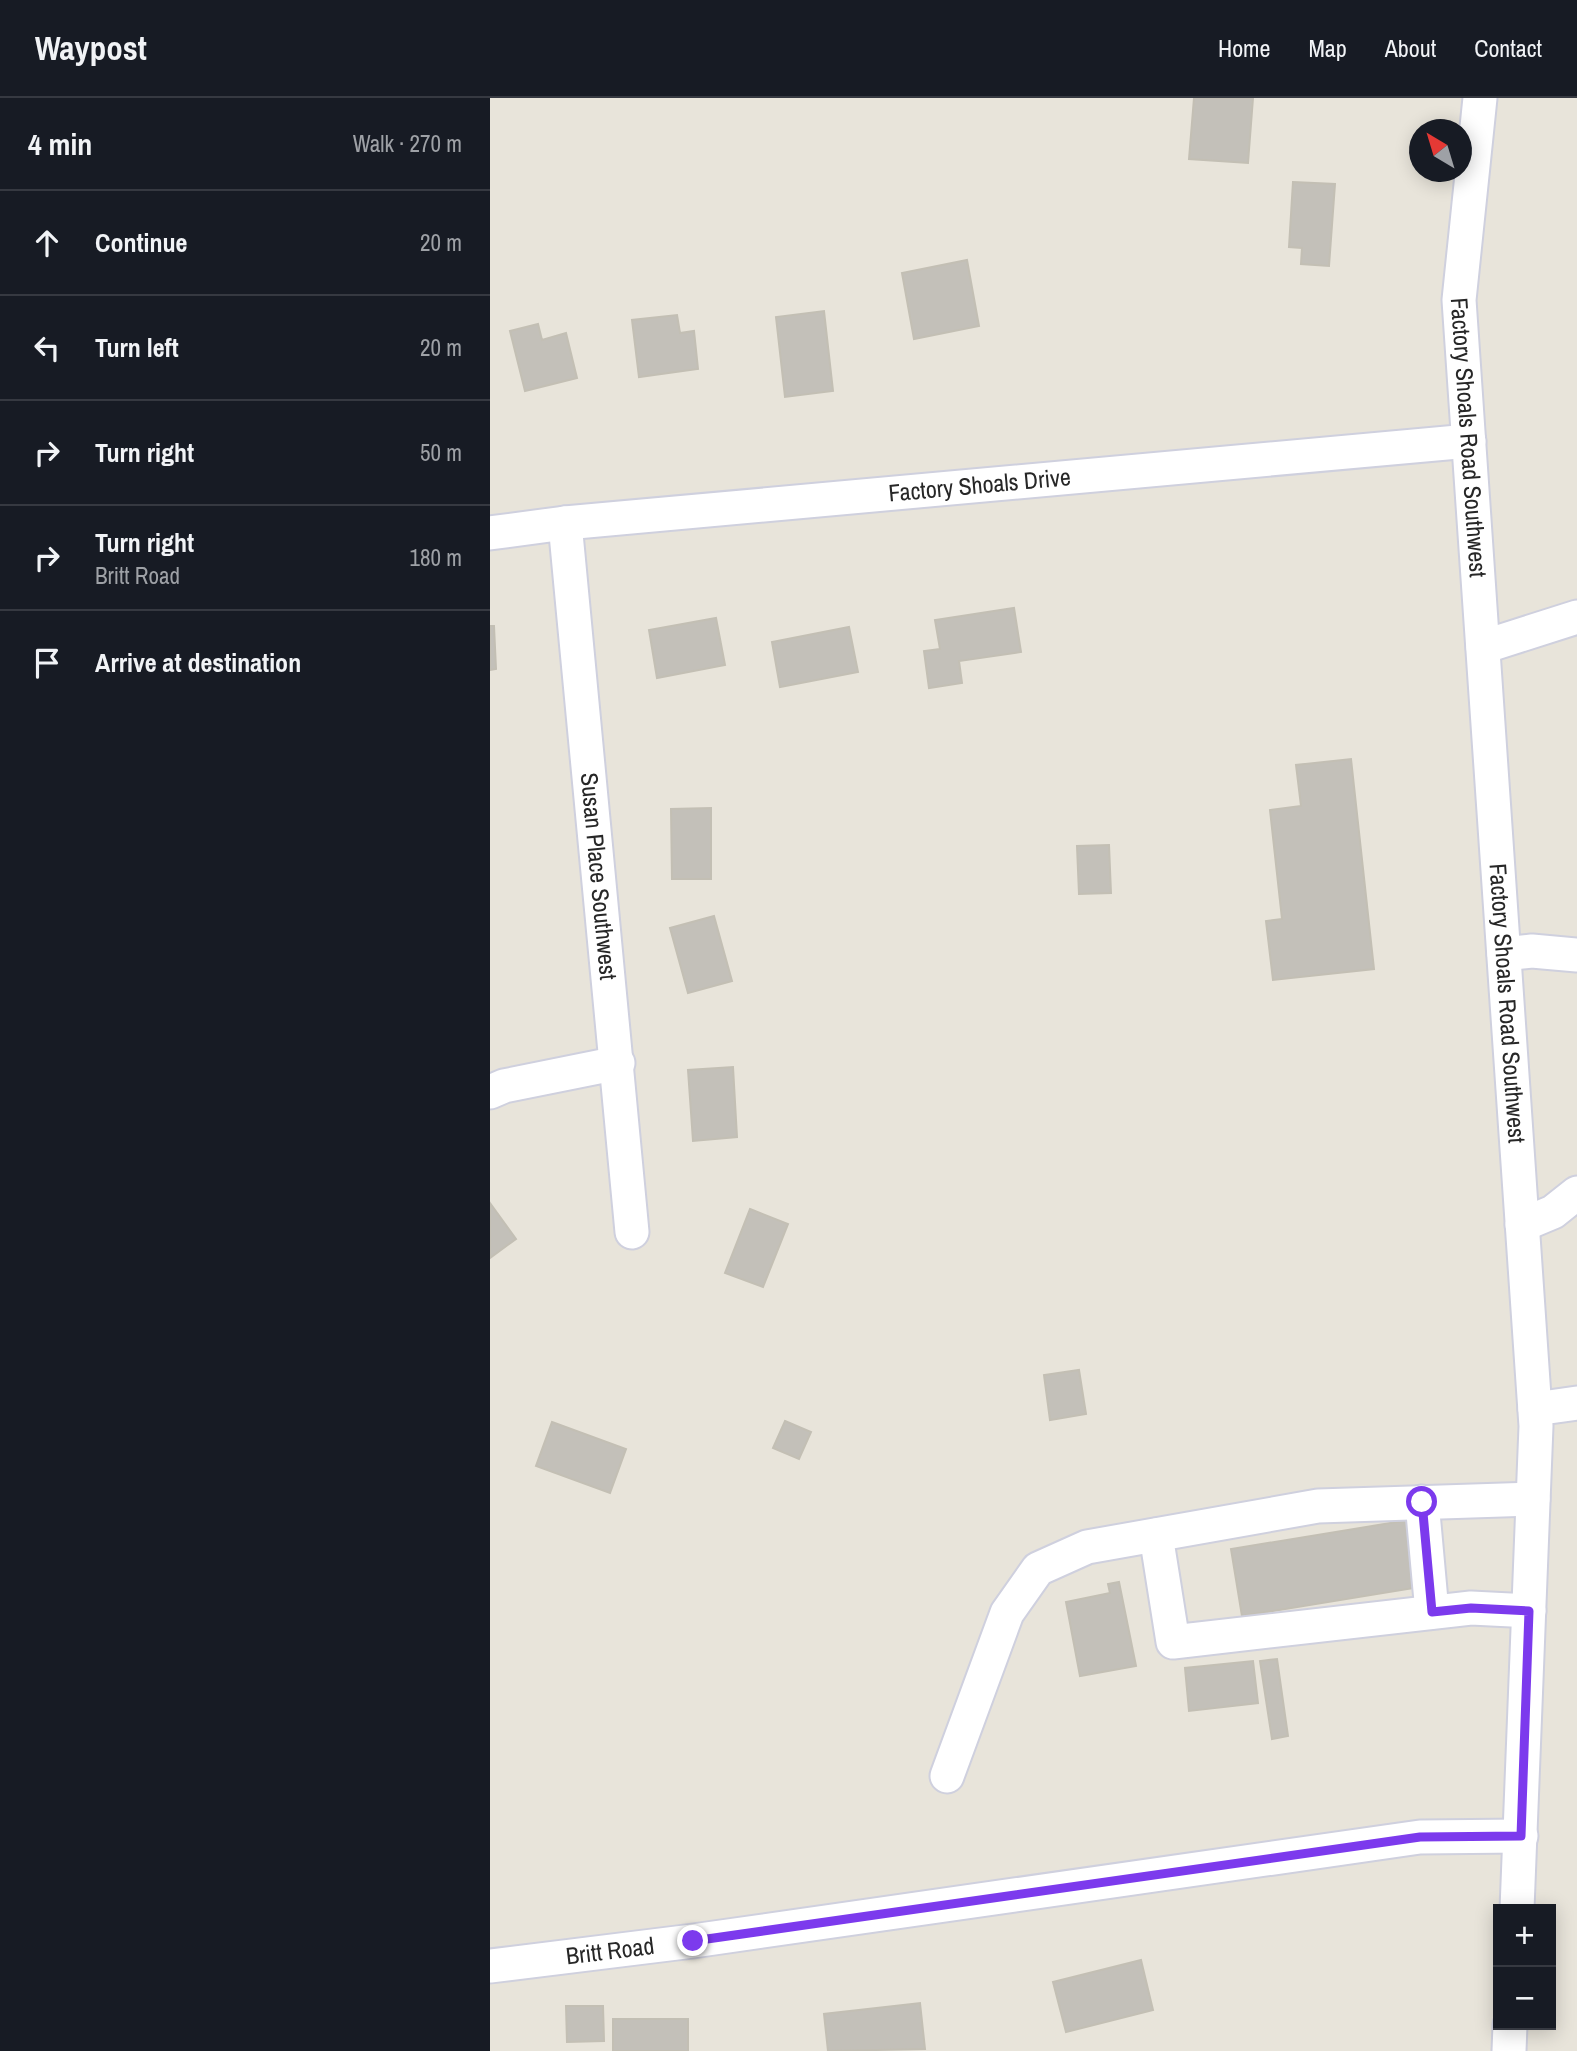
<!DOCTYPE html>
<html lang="en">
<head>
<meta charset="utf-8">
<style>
  body { margin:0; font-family:"Archivo Narrow",sans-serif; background:#20242c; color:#f1f3f6 }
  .controls { position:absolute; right:21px; bottom:21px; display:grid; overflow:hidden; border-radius:0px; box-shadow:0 4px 18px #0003 }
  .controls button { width:63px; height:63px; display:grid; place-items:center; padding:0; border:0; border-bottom:2px solid #363941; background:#171b24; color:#f1f3f6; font:35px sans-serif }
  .compass { position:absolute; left:919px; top:21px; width:63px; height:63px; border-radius:50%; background:#171b24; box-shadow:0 4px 18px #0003; rotate:322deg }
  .stop { position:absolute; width:21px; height:21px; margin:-16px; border:5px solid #7c3aed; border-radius:50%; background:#fff }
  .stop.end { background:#7c3aed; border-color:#fff; box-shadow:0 2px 7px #0008 }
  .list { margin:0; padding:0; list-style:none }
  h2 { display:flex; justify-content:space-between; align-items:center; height:91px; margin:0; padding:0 28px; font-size:30px }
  h2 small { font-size:23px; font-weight:400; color:#9ea1a6 }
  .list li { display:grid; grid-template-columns:46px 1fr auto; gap:21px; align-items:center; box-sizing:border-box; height:105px; padding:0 28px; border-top:2px solid #363941 }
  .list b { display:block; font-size:26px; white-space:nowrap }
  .list p { margin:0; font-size:23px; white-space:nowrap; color:#9ea1a6 }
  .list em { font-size:23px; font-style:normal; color:#9ea1a6 }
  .icon { flex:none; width:38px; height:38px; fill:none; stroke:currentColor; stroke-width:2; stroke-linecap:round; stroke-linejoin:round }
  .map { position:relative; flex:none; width:1087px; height:1953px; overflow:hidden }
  header { display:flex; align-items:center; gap:42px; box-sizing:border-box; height:98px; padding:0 35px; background:#171b24; border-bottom:2px solid #363941 }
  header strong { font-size:33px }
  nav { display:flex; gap:38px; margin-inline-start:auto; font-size:24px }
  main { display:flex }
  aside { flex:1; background:#171b24 }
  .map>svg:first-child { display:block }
  .building { fill:#c3c0b9; stroke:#c3bfb4; stroke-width:2 }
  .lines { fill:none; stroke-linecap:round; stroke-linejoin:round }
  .minor-casing { stroke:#cfd0de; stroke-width:37 }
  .minor { stroke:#fff; stroke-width:33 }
  .route { stroke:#7c3aed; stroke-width:9 }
  .labels { text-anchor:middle; stroke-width:5; stroke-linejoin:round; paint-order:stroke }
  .street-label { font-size:24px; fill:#272727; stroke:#fff }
</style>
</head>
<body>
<header>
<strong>Waypost</strong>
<nav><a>Home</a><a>Map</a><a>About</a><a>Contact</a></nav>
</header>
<main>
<aside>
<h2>4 min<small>Walk · 270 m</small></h2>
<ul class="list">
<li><svg class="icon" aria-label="ahead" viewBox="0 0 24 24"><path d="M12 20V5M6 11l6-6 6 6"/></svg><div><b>Continue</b></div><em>20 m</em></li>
<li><svg class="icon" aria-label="left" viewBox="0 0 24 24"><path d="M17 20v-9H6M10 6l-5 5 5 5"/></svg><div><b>Turn left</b></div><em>20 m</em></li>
<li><svg class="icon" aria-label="right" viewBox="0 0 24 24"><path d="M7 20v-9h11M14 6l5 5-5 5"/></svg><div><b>Turn right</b></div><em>50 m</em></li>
<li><svg class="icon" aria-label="right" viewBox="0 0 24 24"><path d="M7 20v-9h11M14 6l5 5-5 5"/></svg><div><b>Turn right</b><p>Britt Road</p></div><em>180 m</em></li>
<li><svg class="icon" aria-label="arrive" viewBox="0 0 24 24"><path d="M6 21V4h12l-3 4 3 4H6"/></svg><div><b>Arrive at destination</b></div></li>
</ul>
</aside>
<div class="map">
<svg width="1087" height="1953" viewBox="0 0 1087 1953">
  <rect width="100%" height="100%" fill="#e8e4da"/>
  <path class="building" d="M704 0H763L758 65 699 61Z
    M803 84 845 86 839 168 811 166 812 150 799 149Z
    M477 162 489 228 424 241 412 175Z
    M334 213 343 293 295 299 286 219Z
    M187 217 190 235 204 233 208 271 149 279 142 222Z
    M48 226 52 242 76 235 87 280 35 293 20 233Z
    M524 510 531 554 469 563 472 585 439 590 434 553 450 551 445 522Z
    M226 520 235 567 167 580 159 532Z
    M0 528H4L6 571 0 572Z
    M359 529 368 574 290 589 282 544Z
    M861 661 884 871 783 882 776 823 792 821 780 712 811 708 806 667Z
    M221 710V781H182L181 711Z
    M619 747 621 795 589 796 587 748Z
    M224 818 242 883 198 895 180 830Z
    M243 969 247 1039 203 1043 198 972Z
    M0 1105 26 1141 0 1160Z
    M260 1111 298 1126 273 1189 235 1175Z
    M589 1272 596 1316 560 1322 554 1277Z
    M295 1323 321 1334 309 1361 283 1350Z
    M62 1324 136 1351 120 1395 46 1368Z
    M919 1422 930 1489 752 1518 741 1451Z
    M629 1484 646 1568 590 1578 576 1504 620 1495 618 1486Z
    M787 1561 798 1638 782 1641 770 1563Z
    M763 1563 768 1605 699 1613 695 1570Z
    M651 1862 663 1912 576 1934 563 1884Z
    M430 1905 435 1951 338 1953 334 1916Z
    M76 1908H113L114 1943 77 1944Z
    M123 1921H198V1953H123Z"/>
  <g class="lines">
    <g class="minor-casing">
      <g id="minor">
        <path id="s1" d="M990 0 969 202 1046 1328 1027 1811"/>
        <path id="s2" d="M75 425 142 1134"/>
        <path id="s3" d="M0 435 75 425 979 343"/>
        <path d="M993 549 1087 519"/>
        <path d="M1014 856 1042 853 1087 857"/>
        <path d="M0 994 14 988 128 965"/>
        <path d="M1032 1127 1063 1114 1087 1095"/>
        <path d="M1045 1311 1087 1305"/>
        <path d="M932 1404 942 1514"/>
        <path d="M666 1437 683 1544 981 1510 1039 1513"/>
        <path d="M457 1678 517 1515 548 1471 597 1449 828 1408 1043 1401"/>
        <path id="s4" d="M0 1868 203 1843 930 1739 1031 1738"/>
        <path d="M1019 1953 1020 1927"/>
      </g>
    </g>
    <use href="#minor" class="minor"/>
  </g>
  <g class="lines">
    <path class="route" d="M203 1843 930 1739 1031 1738 1039 1513 981 1510 942 1514 932 1404"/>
  </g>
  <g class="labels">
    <g class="street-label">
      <text dy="8" stroke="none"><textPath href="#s1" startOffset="341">Factory Shoals Road Southwest</textPath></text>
      <text dy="8" stroke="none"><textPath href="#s3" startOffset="492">Factory Shoals Drive</textPath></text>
      <text dy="8" stroke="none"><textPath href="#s2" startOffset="355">Susan Place Southwest</textPath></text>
      <text dy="8" stroke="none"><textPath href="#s1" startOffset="908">Factory Shoals Road Southwest</textPath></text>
      <text dy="8" stroke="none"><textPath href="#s4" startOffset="121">Britt Road</textPath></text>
    </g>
  </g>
</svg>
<div class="controls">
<button>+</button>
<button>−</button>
</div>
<svg class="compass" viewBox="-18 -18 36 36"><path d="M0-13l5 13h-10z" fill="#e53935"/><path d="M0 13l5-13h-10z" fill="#9ea1a6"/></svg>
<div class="stop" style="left:932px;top:1404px"></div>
<div class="stop end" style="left:203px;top:1843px"></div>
</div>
</main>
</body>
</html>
